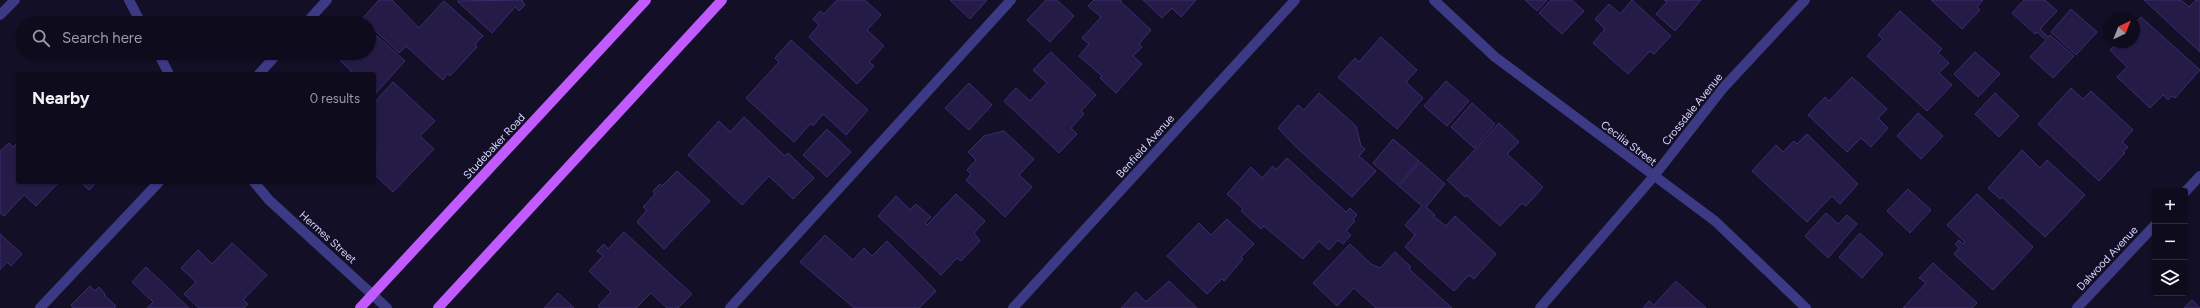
<!DOCTYPE html>
<html lang="en">
<head>
<meta charset="utf-8">
<style>
  body { margin:0; font-family:Figtree,sans-serif; background:#1c1929; color:#f1f3f6 }
  .controls { position:absolute; right:12px; bottom:12px; display:grid; overflow:hidden; border-radius:4px; box-shadow:0 1px 3px #0004 }
  .controls button { width:36px; height:36px; display:grid; place-items:center; padding:0; border:0; border-bottom:1px solid #2e2b3b; background:#0e0b1c; color:#f1f3f6; font:20px sans-serif }
  .compass { position:absolute; left:2104px; top:12px; width:36px; height:36px; border-radius:50%; background:#0e0b1c; box-shadow:0 1px 3px #0004; rotate:43deg }
  .list { margin:0; padding:0; list-style:none }
  h2 { display:flex; justify-content:space-between; align-items:center; height:52px; margin:0; padding:0 16px; font-size:17px }
  h2 small { font-size:13px; font-weight:400; color:#9b9ba3 }
  .icon { flex:none; width:22px; height:22px; fill:none; stroke:currentColor; stroke-width:2; stroke-linecap:round; stroke-linejoin:round }
  .map { position:relative; flex:none; width:2200px; height:308px; overflow:hidden }
  .search { position:absolute; background:#0e0b1c; box-shadow:0 1px 3px #0004; left:16px; top:16px; width:360px; height:44px; display:flex; align-items:center; gap:10px; box-sizing:border-box; padding:0 14px; border-radius:22px; color:#9b9ba3; font-size:15px }
  .panel { position:absolute; background:#0e0b1c; box-shadow:0 1px 3px #0004; left:16px; top:72px; width:360px; height:112px; border-radius:4px }
  .map>svg:first-child { display:block }
  .building { fill:#241b47; stroke:#3b2d73 }
  .lines { fill:none; stroke-linecap:round; stroke-linejoin:round }
  .minor { stroke:#3d3a85; stroke-width:10 }
  .major { stroke:#c25bff; stroke-width:10 }
  .labels { text-anchor:middle; stroke-width:3.5; stroke-linejoin:round; paint-order:stroke }
  .street-label { font-size:11px; fill:#d9d4ff; stroke:#130f26 }
</style>
</head>
<body>
<div class="map">
<svg width="2200" height="308" viewBox="0 0 2200 308">
  <rect width="100%" height="100%" fill="#130f26"/>
  <path class="building" d="M379 0H392L419 28 444 1 483 36 475 44 477 47 450 76 448 73 443 80 406 46 399 53 369 25V23L362 19Z
    M523 0 522 1 525 5 519 11 515 7 492 33 457 1Z
    M837 0H865L881 15 867 30 884 46 869 62 874 66 857 84 809 37 819 25 813 19 820 11 824 14Z
    M950 0H987L970 19Z
    M1046 0H1057L1074 16 1050 42 1027 20Z
    M1094 0H1121V2L1151 30 1139 44 1142 47 1133 56 1142 64 1116 93 1100 78 1102 76 1079 56 1089 44 1082 38 1101 17 1088 6Z
    M1143 0H1196L1181 17 1172 8 1162 18Z
    M1525 0H1547L1537 11Z
    M1551 0H1572L1584 11 1562 34 1539 13Z
    M1632 0 1671 36 1654 54 1650 51 1628 74 1593 43 1605 29 1595 19 1609 4 1620 14Z
    M1664 0H1701L1675 31 1656 14 1667 2Z
    M1931 0H1983L1977 7 1980 10 1962 29Z
    M2024 0H2045L2057 11 2040 29 2048 37 2050 35 2074 56 2053 78 2030 57 2046 40 2037 32 2035 34 2012 13Z
    M2144 0H2181L2189 7 2196 0H2200V52Z
    M2071 9 2097 32 2076 55 2051 32Z
    M1900 11 1942 49 1938 53 1949 63 1939 73 1952 85 1927 111 1867 56 1883 39 1878 35Z
    M2141 17 2200 70 2175 98 2172 96 2168 100 2163 95 2150 108 2117 77 2127 67 2110 50 2118 42H2134V24Z
    M369 29 405 61 374 95V74H351L350 72 351 71 339 59 344 53H369Z
    M1381 37 1417 70 1406 82 1423 98 1397 129 1338 77 1355 58 1359 62Z
    M791 40 868 110 846 135 823 114 813 126 811 123 794 142 746 98 779 62 775 58Z
    M1051 52 1096 95 1081 111 1084 114 1071 128 1077 134 1059 153 1004 101 1016 88 1030 101 1047 83 1033 70Z
    M1975 52 2000 74 1978 97 1954 74Z
    M1852 77 1887 109 1878 118 1888 128 1871 147 1861 138 1847 152 1808 115 1825 97 1829 101Z
    M1446 81 1469 101 1447 126 1424 106Z
    M393 82 435 121 420 136 434 149 393 192 374 174 376 160 374 103Z
    M969 83 992 105 969 130 945 108Z
    M2071 88 2083 99 2091 91 2133 130 2122 142 2128 147 2123 152 2125 153 2099 181 2038 124Z
    M1319 93 1356 126 1361 146 1365 149 1359 156 1376 171 1352 197 1297 148 1278 128 1298 105 1304 110Z
    M1995 93 2019 116 1999 137 1975 114Z
    M1472 103 1495 124 1474 148 1451 127Z
    M1918 113 1943 136 1921 159 1897 136Z
    M744 117 785 156 788 153 814 178 793 199 769 176 742 205 688 155 719 121 730 132Z
    M1499 123 1519 142 1507 154 1543 187 1526 206 1522 203 1500 226 1466 195 1465 197 1447 180Z
    M827 129 851 152 827 177 803 155Z
    M1004 131 1034 159 1019 175 1032 187 1005 217 966 180 971 174 967 170 976 160 968 152 984 136Z
    M1807 134 1858 184 1840 204 1832 196 1807 222 1752 171 1776 145 1783 152 1794 141 1797 144Z
    M1393 139 1419 161 1398 185 1373 163Z
    M18 142V182H59L36 206 24 195 4 216 0 213V151L9 143 13 147Z
    M2022 150 2040 168 2047 160 2085 195 2045 237 2002 197 2000 199 1988 188Z
    M1287 158 1346 212 1350 208 1357 215 1353 219 1355 221 1346 231 1351 235 1343 244 1338 240 1329 250 1319 241 1303 259 1264 226 1261 229 1241 211 1243 209 1227 194 1251 167 1262 178 1273 166 1276 170Z
    M1420 162 1445 184 1426 207 1435 215 1433 216 1446 226 1455 216 1496 254 1474 279 1469 275 1454 291 1405 247 1415 235 1405 225 1422 206 1399 186Z
    M677 171 710 201 664 249 637 222 647 210 643 207 655 194 653 191 660 184 662 186Z
    M81 182H97L89 190Z
    M1908 189 1931 210 1910 233 1887 211Z
    M956 194 985 221 974 233 980 241 961 261 957 258 941 275 878 216 896 196 910 210 916 204 931 217 925 223 927 225Z
    M1977 194 2033 247 1993 290 1954 254 1959 248 1955 244 1959 240 1963 244 1965 242 1947 225Z
    M1826 213 1838 224 1847 215 1857 224 1828 258 1805 236Z
    M1227 219 1254 244 1241 257 1243 259 1224 281 1222 279 1207 294 1167 256 1199 223 1211 235Z
    M624 232 692 294 678 308H667L651 293 636 308H600L598 306 611 292 589 271 603 256 597 251 604 244 608 249Z
    M1860 233 1883 254 1862 278 1839 257Z
    M0 234 22 254 11 266 7 262 0 270Z
    M825 235 853 260 864 248 872 256 887 241 936 291 919 308H854L800 262Z
    M232 243 267 275 243 300 248 304 244 308H199L184 294 196 282 181 268 198 250 212 264Z
    M1350 244 1371 264 1380 268 1395 252 1411 267 1409 269 1452 308H1376L1354 288 1337 306 1313 283Z
    M1933 263 1977 303 1972 308H1903L1926 283 1919 278Z
    M146 267 189 308H147L153 302 132 282Z
    M1169 281 1197 308H1121L1136 292 1146 302Z
    M1676 281 1706 308H1643L1649 301 1654 305Z
    M90 286 95 291 99 287 105 294 104 295 116 306 114 308H73L71 305Z
    M558 293 574 308H544Z
    M2192 300 2200 308H2184Z"/>
  <g class="lines">
    <path class="minor" d="M129 0 141 23
      M1434 0 1495 57 1715 221 1806 308
      M0 15 15 0
      M306 23 327 0
      M158 53 169 74
      M259 74 278 53
      M254 182 269 200 387 308
      M2185 192 2200 176
      M40 308 159 182
      M730 308 1011 0
      M1013 308 1295 0
      M1540 308 1654 176 1724 87 1805 0
      M2077 308 2155 225"/>
    <path class="major" d="M360 308 646 0
      M438 308 722 0"/>
  </g>
  <g class="labels">
    <g class="street-label">
      <text transform="translate(1692 109) rotate(-51)" y="4">Crossdale Avenue</text>
      <text transform="translate(1629 143) rotate(37)" y="4">Cecilia Street</text>
      <text transform="translate(494 146) rotate(-47)" y="4">Studebaker Road</text>
      <text transform="translate(1145 146) rotate(-48)" y="4">Benfield Avenue</text>
      <text transform="translate(328 237) rotate(42)" y="4">Hermes Street</text>
      <text transform="translate(2107 258) rotate(-47)" y="4">Dalwood Avenue</text>
    </g>
  </g>
</svg>
<div class="controls">
<button>+</button>
<button>−</button>
<button><svg class="icon" aria-label="layers" viewBox="0 0 24 24"><path d="M12 4l9 5-9 5-9-5zM3 14l9 5 9-5"/></svg></button>
</div>
<svg class="compass" viewBox="-18 -18 36 36"><path d="M0-13l5 13h-10z" fill="#e53935"/><path d="M0 13l5-13h-10z" fill="#9b9ba3"/></svg>
<div class="search"><svg class="icon" aria-label="search" viewBox="0 0 24 24"><circle cx="10" cy="10" r="6"/><path d="M15 15l6 6"/></svg>Search here</div>
<section class="panel">
<h2>Nearby<small>0 results</small></h2>
<ul class="list">
</ul>
</section>
</div>
</body>
</html>
